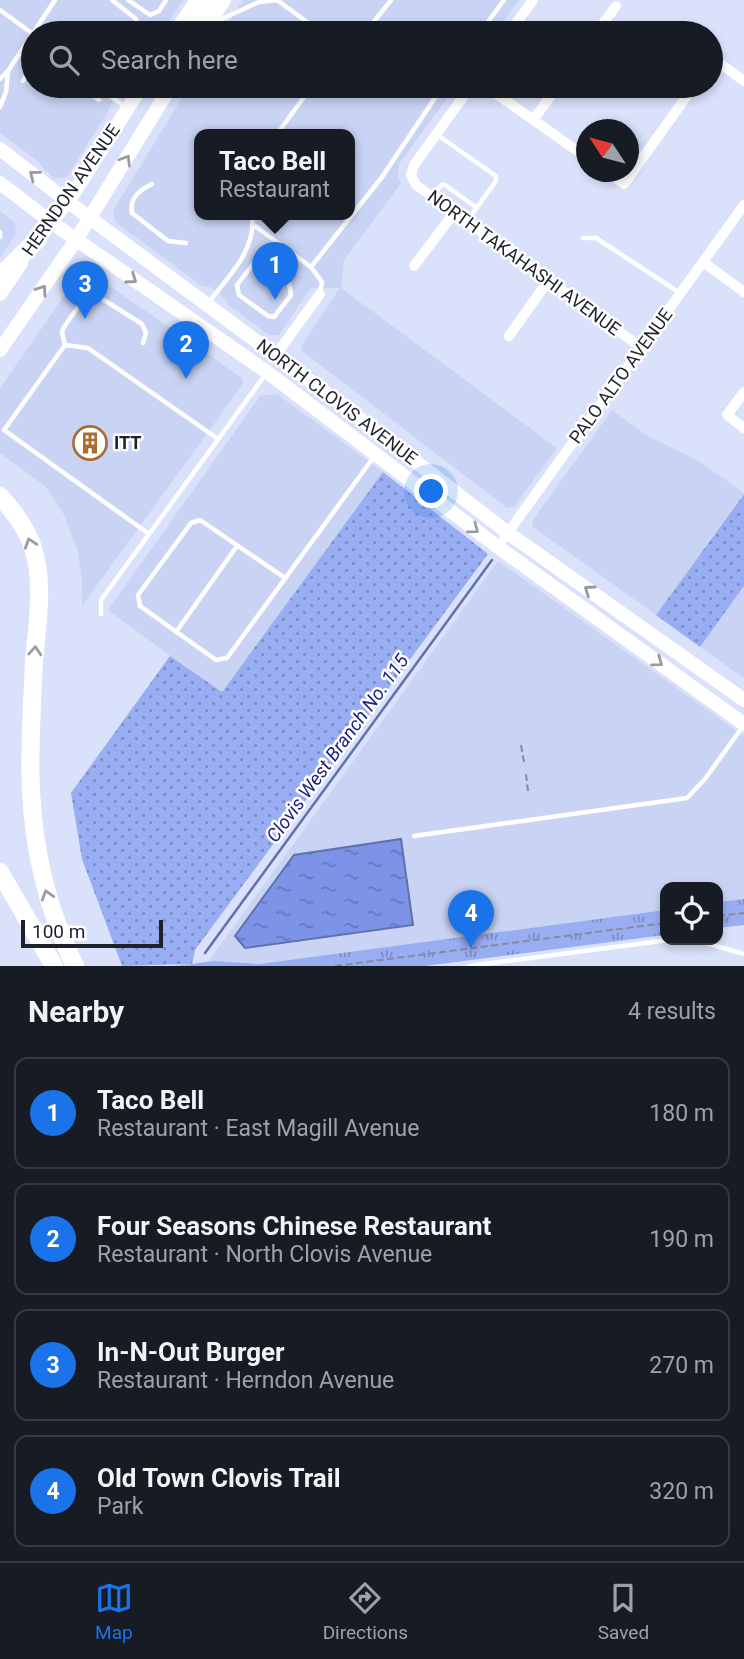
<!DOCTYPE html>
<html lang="en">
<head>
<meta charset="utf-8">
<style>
  body { margin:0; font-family:Roboto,sans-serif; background:#20242c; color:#f1f3f6 }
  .controls { position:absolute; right:21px; bottom:21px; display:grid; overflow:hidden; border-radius:14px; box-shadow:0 4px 10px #0003 }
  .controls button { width:63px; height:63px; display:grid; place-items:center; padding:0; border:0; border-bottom:2px solid #363941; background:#171b24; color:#f1f3f6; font:35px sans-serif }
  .compass { position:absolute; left:576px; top:119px; width:63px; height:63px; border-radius:50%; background:#171b24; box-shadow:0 4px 10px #0003; rotate:306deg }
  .scale { position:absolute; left:21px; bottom:18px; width:142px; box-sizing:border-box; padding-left:7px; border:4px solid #1e212a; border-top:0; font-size:19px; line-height:24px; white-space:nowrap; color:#1e212a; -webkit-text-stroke:5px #fff; paint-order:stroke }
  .you { position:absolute; left:432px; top:492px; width:24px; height:24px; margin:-18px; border:5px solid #fff; border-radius:50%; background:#1a73e8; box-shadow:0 0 0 10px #1a73e833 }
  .badge { display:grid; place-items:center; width:46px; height:46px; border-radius:50%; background:#1a73e8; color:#fff; font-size:23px; font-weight:700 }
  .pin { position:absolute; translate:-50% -58px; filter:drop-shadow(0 2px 4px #0008) }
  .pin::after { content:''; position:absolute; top:37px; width:24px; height:21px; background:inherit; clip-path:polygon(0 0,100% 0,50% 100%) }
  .popup { position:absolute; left:194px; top:129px; width:161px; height:91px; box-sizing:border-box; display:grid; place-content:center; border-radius:14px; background:#171b24; filter:drop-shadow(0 2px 5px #0005); font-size:23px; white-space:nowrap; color:#9ea1a6 }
  .popup b { font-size:26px; color:#f1f3f6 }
  .popup::after { content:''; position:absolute; left:50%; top:100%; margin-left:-14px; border:14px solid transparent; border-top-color:#171b24 }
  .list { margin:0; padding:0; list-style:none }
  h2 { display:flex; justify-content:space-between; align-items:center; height:91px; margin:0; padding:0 28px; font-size:30px }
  h2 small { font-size:23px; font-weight:400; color:#9ea1a6 }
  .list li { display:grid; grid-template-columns:46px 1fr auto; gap:21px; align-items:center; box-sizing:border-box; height:112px; margin:0 14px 14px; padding:0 14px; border:2px solid #363941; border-radius:14px }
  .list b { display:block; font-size:26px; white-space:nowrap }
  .list p { margin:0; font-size:23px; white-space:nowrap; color:#9ea1a6 }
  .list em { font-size:23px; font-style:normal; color:#9ea1a6 }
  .icon { flex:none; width:38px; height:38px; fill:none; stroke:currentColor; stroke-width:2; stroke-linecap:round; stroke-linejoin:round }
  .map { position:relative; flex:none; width:744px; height:966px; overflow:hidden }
  .search { position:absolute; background:#171b24; box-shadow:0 4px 10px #0003; left:21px; right:21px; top:21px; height:77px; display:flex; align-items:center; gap:18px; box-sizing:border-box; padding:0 24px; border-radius:38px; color:#9ea1a6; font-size:26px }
  .sheet { height:595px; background:#171b24 }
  nav { display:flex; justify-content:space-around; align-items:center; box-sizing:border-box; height:98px; border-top:2px solid #363941; background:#171b24; font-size:19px; color:#9ea1a6 }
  nav a { display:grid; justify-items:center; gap:4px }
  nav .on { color:#1a73e8 }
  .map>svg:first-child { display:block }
  .built { fill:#c9d4f4; fill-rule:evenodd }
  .grass { fill:url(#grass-dots) }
  .park { fill:url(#park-tufts) }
  .water { fill:url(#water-ripples); stroke:#6071ae; stroke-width:2 }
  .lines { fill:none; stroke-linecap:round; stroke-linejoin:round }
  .stream { stroke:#6071ae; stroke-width:2.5 }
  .path { stroke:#858b9d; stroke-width:2; stroke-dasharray:7 3.5; stroke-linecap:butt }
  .service { stroke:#fff; stroke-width:4.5 }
  .minor { stroke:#fff; stroke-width:10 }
  .secondary { stroke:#fff; stroke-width:14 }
  .primary { stroke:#fff; stroke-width:14 }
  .motorway { stroke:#fff; stroke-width:18 }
  .oneway { stroke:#9a9b9f }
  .labels { text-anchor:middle; stroke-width:5; stroke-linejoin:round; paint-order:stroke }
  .street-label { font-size:18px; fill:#1e212a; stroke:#fff }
  .poi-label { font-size:18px; font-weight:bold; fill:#1e212a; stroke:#fff; text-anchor:start }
  .water-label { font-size:19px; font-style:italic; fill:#1b1f7f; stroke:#fff }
</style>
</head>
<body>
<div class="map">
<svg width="744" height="966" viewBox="0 0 744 966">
  <defs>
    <pattern id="grass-dots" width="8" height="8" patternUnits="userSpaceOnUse" patternTransform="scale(1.75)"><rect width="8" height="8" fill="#99adf2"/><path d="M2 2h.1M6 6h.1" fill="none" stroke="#7c8cc4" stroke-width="1.8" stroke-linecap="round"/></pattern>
    <pattern id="park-tufts" width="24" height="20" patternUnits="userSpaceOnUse" patternTransform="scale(1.75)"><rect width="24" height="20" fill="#99adf2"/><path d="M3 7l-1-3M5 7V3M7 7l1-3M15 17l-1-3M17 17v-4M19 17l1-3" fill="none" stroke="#7c8cc4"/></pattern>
    <pattern id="water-ripples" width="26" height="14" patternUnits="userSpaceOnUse" patternTransform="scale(1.75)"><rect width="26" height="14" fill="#7c93e7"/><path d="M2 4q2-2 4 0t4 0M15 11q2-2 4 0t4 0" fill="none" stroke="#6578bb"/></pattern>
  </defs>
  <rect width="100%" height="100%" fill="#d9e1fb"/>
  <path class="built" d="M0 0H183L161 33H33V86H121L107 113 67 177 54 179 35 159 0 133Z
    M243 0H519L495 33H222Z
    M189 86H456L399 164 398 179 401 183 344 260 341 288 557 448 514 507 507 508 302 351 301 346 340 288H311L279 335H269L227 304 225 298 210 287 202 286 115 222 113 211ZM200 134H350V214H200Z
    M0 211 15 223 16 233 0 258Z
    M88 271 242 378 243 384 82 606V580L78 552 63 513 45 486 0 453V388L81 272Z
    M277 394 383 472 221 693 108 610 260 396Z
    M612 410 648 436 699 461 744 493 656 615 533 527 532 521Z
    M498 561 744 736V899L718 902V887H665V910L259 964 208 962Z
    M744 586V678L700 647Z"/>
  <path class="grass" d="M383 472 488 554 195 950 192 964 122 966 82 859 71 793 170 656 222 692Z
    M744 494V586L700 647 656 615Z"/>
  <path class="park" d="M744 899V925L718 928V902Z
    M665 910V935L425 966H175L214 961 259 964Z"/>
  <path class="water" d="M401 839 413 925 245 948 235 936 294 855Z"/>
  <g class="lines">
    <path class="stream" d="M205 953 492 560"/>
    <path class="path" d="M521 745 524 762
      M526 774 528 791
      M718 916 744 913
      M335 966 665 923"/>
    <path class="service" d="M112 0 136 19 138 28 135 33
      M128 0 150 15 159 11 166 0
      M277 0 322 33
      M0 10 33 34
      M215 22 259 2 277 0
      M365 33 391 0
      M480 33 504 0
      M0 79 8 71 55 0
      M23 81 33 62
      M79 86 99 100
      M96 86 127 108
      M115 86 133 98
      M0 107 6 92 8 71
      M277 134 312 86
      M436 134 496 176V181L467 221
      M152 184C140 190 129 198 132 213L168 241 186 243
      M433 197 441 185H445L477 208
      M255 226 311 267
      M0 232V237
      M583 238H596L680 293
      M256 260 237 285 239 295 268 316 274 317 291 295 289 284
      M320 293 322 282 311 267 382 177 443 86
      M208 303C228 277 257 250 252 214
      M65 345 62 332 64 327 85 297 93 293 142 324 146 333 143 343
      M149 534 4 430 65 345 88 348 218 439
      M285 578 200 520 191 523 138 595 140 606 216 660 227 658 373 458
      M101 614V600L265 375
      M176 632 237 546
      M414 836 687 798 705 779 743 726
      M696 940 744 954
      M469 966 668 940"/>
    <path class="minor" d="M509 33 533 0
      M596 33 616 6
      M711 62 714 59 744 81
      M471 86 414 165 411 175 416 185 642 348
      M485 86 586 157
      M533 120 558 86
      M607 172 624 184 694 86
      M703 262 744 292
      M414 266 454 213
      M509 336 548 281
      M275 356 320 294
      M744 392 727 415 744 428
      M504 538 744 205"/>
    <path class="secondary" d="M0 149 67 201
      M0 183 51 222"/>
    <path class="primary" d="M175 33 197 0
      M190 33 211 0
      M203 33 224 0
      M67 201 341 404 508 533 744 700
      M51 222 267 372 498 547 744 724
      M33 246 75 191 142 86
      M0 294 21 263
      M0 350 76 240 171 86"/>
    <path class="motorway" d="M0 276 38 239
      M0 496C13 511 25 526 32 545 45 581 37 625 34 662 32 705 29 748 31 791 34 853 47 909 75 966
      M0 872 54 966"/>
  </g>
  <defs><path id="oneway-chevron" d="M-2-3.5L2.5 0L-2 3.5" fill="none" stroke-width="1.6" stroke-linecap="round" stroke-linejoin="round" transform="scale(1.75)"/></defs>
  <g class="oneway">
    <use href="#oneway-chevron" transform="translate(126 160) rotate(-58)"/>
    <use href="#oneway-chevron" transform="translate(34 175) rotate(-142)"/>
    <use href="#oneway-chevron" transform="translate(132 279) rotate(35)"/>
    <use href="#oneway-chevron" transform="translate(42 290) rotate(-55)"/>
    <use href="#oneway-chevron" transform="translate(474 529) rotate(37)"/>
    <use href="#oneway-chevron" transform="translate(30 543) rotate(-109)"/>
    <use href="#oneway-chevron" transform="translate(589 590) rotate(-145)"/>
    <use href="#oneway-chevron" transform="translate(35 651) rotate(-86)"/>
    <use href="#oneway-chevron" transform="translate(658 662) rotate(36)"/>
    <use href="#oneway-chevron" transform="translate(47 895) rotate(-107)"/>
  </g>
  <defs>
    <g id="building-ring" transform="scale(1.75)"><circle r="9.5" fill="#fff" stroke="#aa6c31" stroke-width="1.5"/><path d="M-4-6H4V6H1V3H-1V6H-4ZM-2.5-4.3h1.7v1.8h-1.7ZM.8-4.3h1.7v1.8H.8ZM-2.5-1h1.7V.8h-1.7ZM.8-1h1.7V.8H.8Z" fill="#aa6c31"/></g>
  </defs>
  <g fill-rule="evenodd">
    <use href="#building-ring" x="90" y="443"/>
  </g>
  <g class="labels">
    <g class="street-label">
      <text transform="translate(71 190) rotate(-55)" y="6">HERNDON AVENUE</text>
      <text transform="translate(524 263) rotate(36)" y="6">NORTH TAKAHASHI AVENUE</text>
      <text transform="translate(621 376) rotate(-54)" y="6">PALO ALTO AVENUE</text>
      <text transform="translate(337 402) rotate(37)" y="6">NORTH CLOVIS AVENUE</text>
    </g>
    <g class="poi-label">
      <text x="114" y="449">ITT</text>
    </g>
    <g class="water-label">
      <text transform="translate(337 748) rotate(-54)" y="7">Clovis West Branch No. 115</text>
    </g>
  </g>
</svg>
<div class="controls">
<button><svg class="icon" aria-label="locate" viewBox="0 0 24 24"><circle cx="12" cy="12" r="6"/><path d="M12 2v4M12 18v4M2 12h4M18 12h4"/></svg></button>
</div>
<svg class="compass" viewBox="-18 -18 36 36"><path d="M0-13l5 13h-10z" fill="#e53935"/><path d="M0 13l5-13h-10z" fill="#9ea1a6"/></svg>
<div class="scale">100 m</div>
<div class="you"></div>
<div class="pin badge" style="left:275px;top:300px">1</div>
<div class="popup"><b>Taco Bell</b>Restaurant</div>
<div class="pin badge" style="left:186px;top:379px">2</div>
<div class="pin badge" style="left:85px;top:319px">3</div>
<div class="pin badge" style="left:471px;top:948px">4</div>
<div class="search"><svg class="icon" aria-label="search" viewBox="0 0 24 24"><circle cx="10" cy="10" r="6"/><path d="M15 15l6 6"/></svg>Search here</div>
</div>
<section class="sheet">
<h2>Nearby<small>4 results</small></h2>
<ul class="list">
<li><span class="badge">1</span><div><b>Taco Bell</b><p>Restaurant · East Magill Avenue</p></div><em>180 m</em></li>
<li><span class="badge">2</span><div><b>Four Seasons Chinese Restaurant</b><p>Restaurant · North Clovis Avenue</p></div><em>190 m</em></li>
<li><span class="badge">3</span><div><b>In-N-Out Burger</b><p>Restaurant · Herndon Avenue</p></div><em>270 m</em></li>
<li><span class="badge">4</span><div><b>Old Town Clovis Trail</b><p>Park</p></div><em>320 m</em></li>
</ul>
</section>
<nav>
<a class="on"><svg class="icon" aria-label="map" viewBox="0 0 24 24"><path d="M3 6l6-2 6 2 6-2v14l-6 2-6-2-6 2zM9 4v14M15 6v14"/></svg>Map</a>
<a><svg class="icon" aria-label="directions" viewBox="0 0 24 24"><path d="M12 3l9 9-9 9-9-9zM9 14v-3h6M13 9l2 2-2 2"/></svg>Directions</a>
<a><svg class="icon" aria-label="saved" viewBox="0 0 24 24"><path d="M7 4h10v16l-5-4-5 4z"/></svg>Saved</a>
</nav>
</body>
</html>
